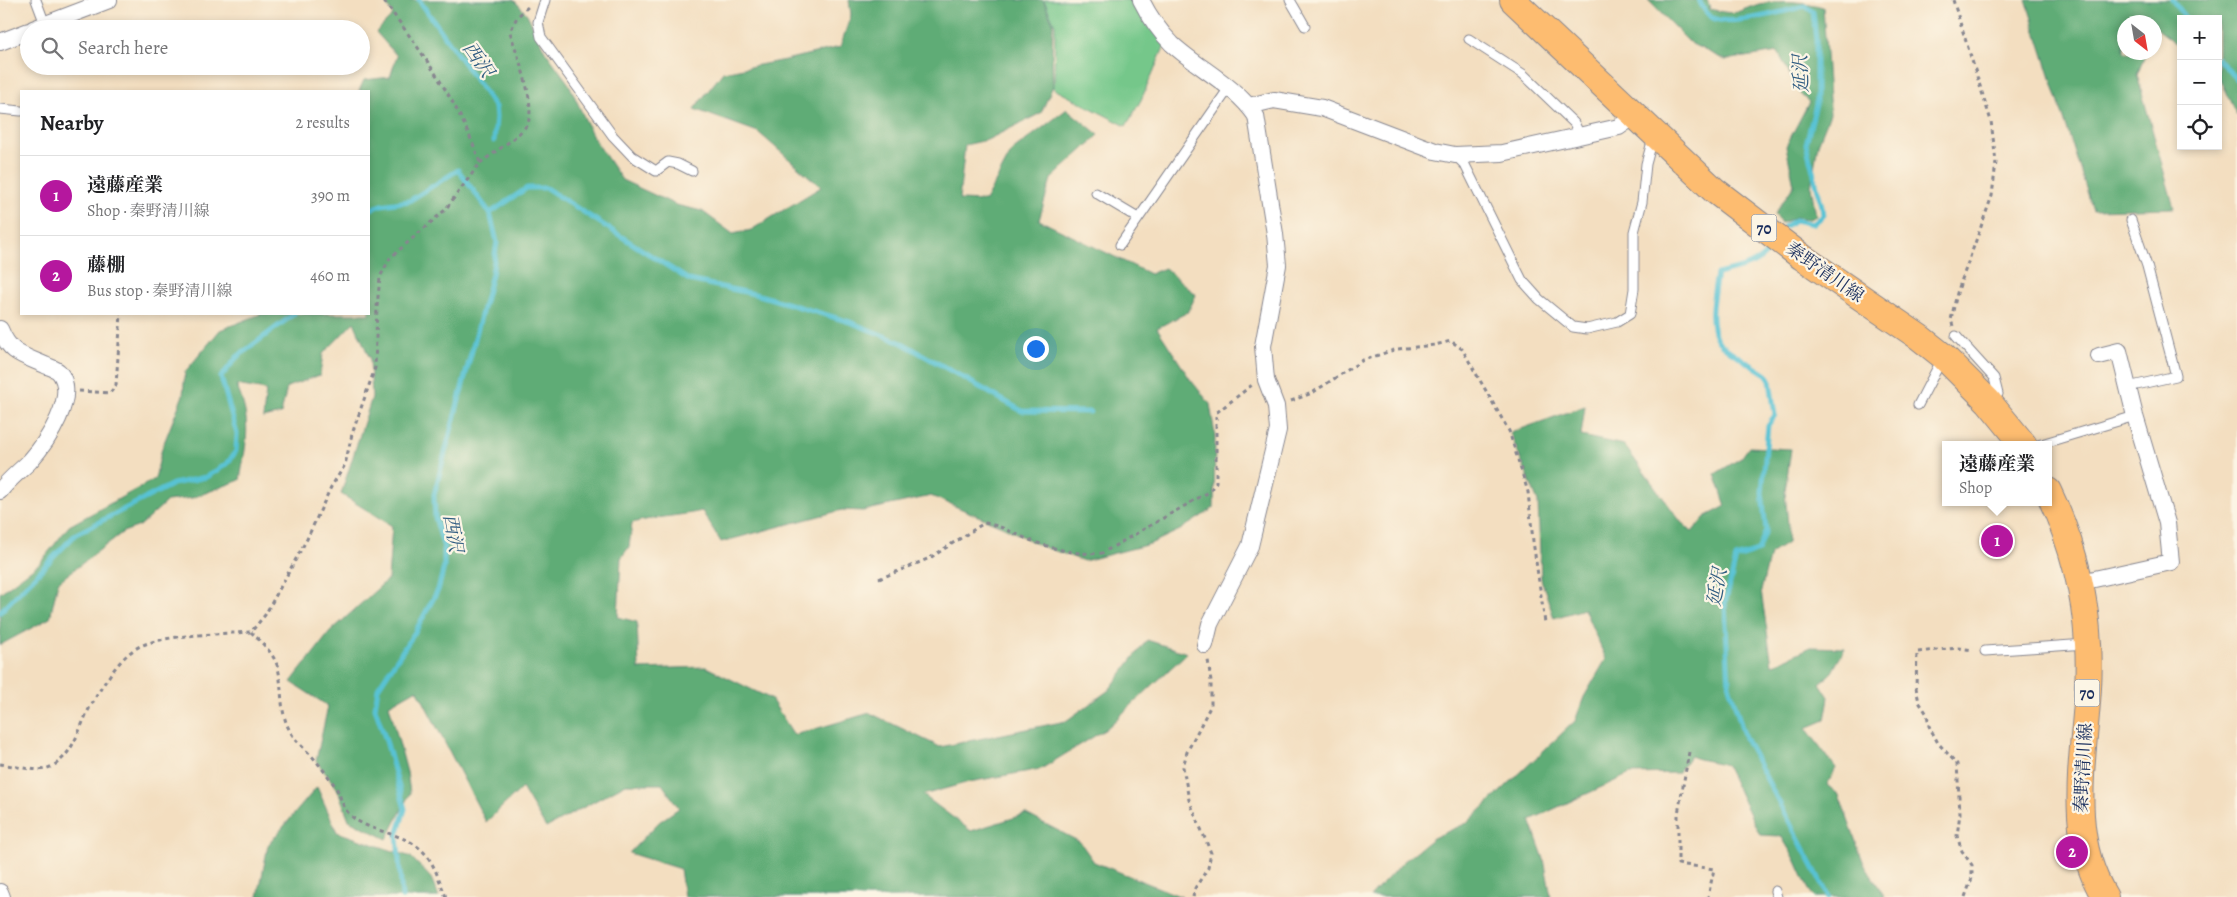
<!DOCTYPE html>
<html lang="en">
<head>
<meta charset="utf-8">
<style>
  body { margin:0; font-family:Alegreya,"Noto Serif JP",serif; background:#f2f2f2; color:#202124 }
  .controls { position:absolute; right:15px; top:15px; display:grid; overflow:hidden; border-radius:0px; box-shadow:0 2px 8px #0003 }
  .controls button { width:45px; height:45px; display:grid; place-items:center; padding:0; border:0; border-bottom:1px solid #e0e0e0; background:#fff; color:#202124; font:25px sans-serif }
  .compass { position:absolute; left:2117px; top:15px; width:45px; height:45px; border-radius:50%; background:#fff; box-shadow:0 2px 8px #0003; rotate:149deg }
  .you { position:absolute; left:1035px; top:348px; width:18px; height:18px; margin:-12px; border:4px solid #fff; border-radius:50%; background:#1a73e8; box-shadow:0 0 0 8px #1a73e833 }
  .badge { display:grid; place-items:center; width:32px; height:32px; border-radius:50%; background:#b5179e; color:#fff; font-size:16px; font-weight:700 }
  .pin { position:absolute; translate:-50% -50%; border:2px solid #fff; box-shadow:0 1px 5px #0006 }
  .popup { position:absolute; left:1942px; top:441px; width:110px; height:65px; box-sizing:border-box; display:grid; place-content:center; border-radius:0px; background:#fff; filter:drop-shadow(0 1px 4px #0005); font-size:16px; white-space:nowrap; color:#757577 }
  .popup b { font-size:19px; color:#202124 }
  .popup::after { content:''; position:absolute; left:50%; top:100%; margin-left:-10px; border:10px solid transparent; border-top-color:#fff }
  .list { margin:0; padding:0; list-style:none }
  h2 { display:flex; justify-content:space-between; align-items:center; height:65px; margin:0; padding:0 20px; font-size:21px }
  h2 small { font-size:16px; font-weight:400; color:#757577 }
  .list li { display:grid; grid-template-columns:32px 1fr auto; gap:15px; align-items:center; box-sizing:border-box; height:80px; padding:0 20px; border-top:1px solid #e0e0e0 }
  .list b { display:block; font-size:19px; white-space:nowrap }
  .list p { margin:0; font-size:16px; white-space:nowrap; color:#757577 }
  .list em { font-size:16px; font-style:normal; color:#757577 }
  .icon { flex:none; width:28px; height:28px; fill:none; stroke:currentColor; stroke-width:2; stroke-linecap:round; stroke-linejoin:round }
  .map { position:relative; flex:none; width:2237px; height:897px; overflow:hidden }
  .search { position:absolute; background:#fff; box-shadow:0 2px 8px #0003; left:20px; top:20px; width:350px; height:55px; display:flex; align-items:center; gap:12px; box-sizing:border-box; padding:0 18px; border-radius:28px; color:#757577; font-size:19px }
  .panel { position:absolute; background:#fff; box-shadow:0 2px 8px #0003; left:20px; top:90px; width:350px; height:225px; border-radius:0px }
  .map>svg:first-child { display:block }
  .green { fill:#74c78a; stroke:#487b74 }
  .forest { fill:#5fac76; stroke:#3d6e6a }
  .lines { fill:none; stroke-linecap:round; stroke-linejoin:round }
  .stream { stroke:#59c2d4; stroke-width:5 }
  .lane-casing { stroke:#87868f; stroke-width:11 }
  .street-casing { stroke:#87868f; stroke-width:18 }
  .primary-casing { stroke:#87868f; stroke-width:28 }
  .path { stroke:#87868f; stroke-width:3; stroke-dasharray:4 4; stroke-linecap:butt }
  .lane { stroke:#fff; stroke-width:9 }
  .street { stroke:#fff; stroke-width:16 }
  .primary { stroke:#fdbc70; stroke-width:26 }
  .labels { text-anchor:middle; stroke-width:4.5; stroke-linejoin:round; paint-order:stroke }
  .shield { fill:#fcf5e5; stroke:#5e6a86; stroke-width:1 }
  .shield-label { font-size:16px; font-weight:bold; fill:#1b2f5e }
  .street-label { font-size:18px; fill:#1b2f5e; stroke:#fcf5e5 }
  .water-label { font-size:19px; font-style:italic; fill:#2e5b81; stroke:#fcf5e5 }
</style>
</head>
<body>
<div class="map">
<svg width="2237" height="897" viewBox="0 0 2237 897">
  <rect width="100%" height="100%" fill="#fcf5e5"/>
  <filter id="ink" filterUnits="userSpaceOnUse"><feTurbulence type="fractalNoise" baseFrequency=".02" numOctaves="2"/><feDisplacementMap in="SourceGraphic" scale="10" xChannelSelector="R" yChannelSelector="G"/><feConvolveMatrix kernelMatrix="1 2 1 2 8 2 1 2 1" color-interpolation-filters="sRGB"/></filter>
  <filter id="wash" filterUnits="userSpaceOnUse"><feTurbulence type="fractalNoise" baseFrequency=".0096" numOctaves="4" result="noise"/><feDisplacementMap in="SourceGraphic" scale="20" xChannelSelector="R" yChannelSelector="G"/><feGaussianBlur stdDeviation="1.12" result="paint"/><feColorMatrix in="noise" values="0 0 0 0 0 0 0 0 0 0 0 0 0 0 0 0 0 1.4 0 .05"/><feComposite in="paint" operator="in"/></filter>
  <g filter="url(#wash)">
    <rect width="100%" height="100%" fill="#f3dec0"/>
    <path class="green" d="M1044 0H1136L1165 45 1141 100 1126 126 1054 89 1055 25Z"/>
    <path class="forest" d="M384 0H514L527 14 545 51 569 84 593 137 622 180 676 205 702 211 733 234 751 230 821 187 758 132 694 109 723 72 785 60 840 47 851 15 849 0H1043L1053 23 1052 56 1053 86 1041 113 987 140 965 145 959 200 985 201 1012 151 1067 109 1099 135 1051 179 1039 220 1150 274 1165 268 1196 295 1188 312 1157 328 1190 379 1210 404 1215 435 1214 508 1180 530 1150 544 1084 561 1041 546 1004 527 931 496 863 511 842 510 721 542 702 511C680 516 653 517 632 523L629 547 621 558 618 617 637 622 639 669 706 667 771 699 794 735 870 713 940 747 1066 721 1109 690 1147 640 1187 653 1106 729 1041 769 969 782 923 795 971 831 1026 814 1080 842 1094 862 1182 897H684L680 869 629 853 659 822 679 808 662 784H626L546 828 522 788 486 822 417 689 389 705 407 772 410 793 387 839 349 820 337 788 316 761 328 706 291 682 330 632 388 579 392 526 341 494 372 397 370 359 354 322 323 354 320 375 287 387 281 414 263 418 266 390 236 385C253 421 246 443 240 480L192 498 167 501 140 526 123 532 58 582 50 618 0 645V593L40 563 69 526 155 479 162 448 183 395 185 372 220 330 261 314H369V91H359L364 80 390 77 397 56 376 32 393 15Z
      M1648 0H1707L1710 9C1738 16 1734 12 1759 4 1782 0 1801 1 1823 7L1830 114 1818 144 1811 186 1816 216 1809 219 1796 217 1781 223 1775 214 1794 185 1786 146 1809 102 1800 94 1778 52 1725 60 1690 43Z
      M2026 0H2237V116L2218 76V19H2181V47L2156 28 2155 32 2154 22H2124V52L2146 53 2137 75 2174 208 2093 210Z
      M1585 406 1581 436 1624 445 1681 522 1692 532 1705 517 1726 506 1715 474 1741 458 1749 447 1791 449 1785 492 1788 524 1787 543 1770 554 1761 591 1772 665 1811 647 1845 648 1832 672 1820 683 1829 697 1825 720 1806 728 1836 768 1827 785 1839 795 1864 864 1885 897H1814L1808 888 1795 859 1781 836 1760 835 1726 765C1714 761 1701 761 1690 756L1678 773 1630 774 1530 820 1544 859 1551 897H1370L1403 862 1433 838 1467 823 1575 721 1584 697 1606 659 1584 609 1554 618 1541 579 1538 502 1510 433Z
      M317 787 337 832 411 857 431 878 439 897H258L268 845Z"/>
    <g class="lines">
      <path class="stream" d="M419 0 495 107 496 117 494 141
        M1699 0C1702 7 1706 14 1713 18 1729 27 1786 11 1805 6L1813 12 1816 40V104L1806 144 1822 206 1823 216 1813 224 1795 220 1785 226
        M2172 0 2186 19
        M2218 59 2237 80
        M369 210 381 205 409 201 458 170 490 213 497 242 492 274 434 495 435 517 444 548V567L438 590 415 632 378 688 375 708 387 744 405 809 397 835 402 897
        M490 213 527 188H546L689 280 759 295 850 322 902 343 1022 411 1090 412
        M1768 251C1758 266 1733 270 1717 274 1714 292 1706 326 1719 342 1724 349 1757 368 1767 375L1770 381 1775 415 1768 425 1762 493 1766 530 1758 551 1736 558 1725 604 1729 685 1745 738 1829 897
        M0 612 76 534 173 484 206 477 227 464 236 451 237 434 221 377 237 357 294 314"/>
    </g>
  </g>
  <g filter="url(#ink)">
    <g class="lines">
      <g class="lane-casing">
        <path id="lane" d="M36 0 45 24
          M545 0 538 22 541 37 613 136 632 156 656 171 668 162 678 164 692 171
          M1290 0 1305 26
          M1469 39 1523 74 1574 123 1580 135
          M0 109 21 111
          M1455 155 1465 165 1515 266 1522 280 1539 299 1573 327 1587 329 1617 322 1630 314 1634 289V232L1642 202 1646 164 1653 138
          M1096 193 1138 218
          M1120 245 1229 88
          M1956 336 1994 378 1998 394 1990 399
          M2128 387 2176 376 2147 266 2131 220
          M1918 405 1942 359
          M2038 445 2135 416
          M1985 651 2086 644
          M1775 891 1777 897"/>
      </g>
      <g class="street-casing">
        <path id="street" d="M1141 0C1149 16 1159 31 1172 44 1199 69 1235 85 1256 116L1275 234 1278 265 1263 346 1266 380 1276 406 1278 430 1250 546 1210 624 1205 645
          M33 29 109 0
          M0 42 29 31
          M1249 106 1274 100 1322 108 1435 151 1455 155 1502 153 1619 127 1636 115
          M0 329C10 354 22 355 45 365 49 367 56 369 59 372 79 396 46 443 30 461 20 471 9 479 0 491
          M2081 582 2171 562 2167 523 2135 416 2119 351 2099 356
          M0 892 2 897"/>
      </g>
      <g class="primary-casing">
        <path id="primary" d="M1513 0 1714 190 1802 257 1919 337 1943 356 1988 401 2024 445
          M2048 491C2071 539 2085 590 2088 644 2094 727 2058 821 2105 897"/>
      </g>
      <path class="path" d="M1953 0 1991 121 1996 162 1992 196 1957 293 1951 320 1953 326
        M480 163C491 155 519 136 526 126 539 109 516 52 510 32L517 17 529 6
        M79 391 110 393 116 385 121 314
        M1291 401 1312 393 1363 360 1397 349 1435 345 1451 341 1462 349 1509 431 1528 492 1533 541 1545 623
        M879 579 930 558 984 523C1000 525 1013 533 1027 539 1051 548 1077 556 1102 553L1209 492 1216 482V413L1252 385
        M251 632C261 642 274 653 278 668 283 688 279 712 290 731 297 744 308 751 317 762 323 770 330 778 335 786 340 793 341 803 346 810 363 835 407 829 427 856 436 868 440 883 446 897
        M1689 752 1678 814V864L1714 869 1708 897
        M0 764C11 765 36 772 45 769 72 761 78 730 89 709 99 691 117 660 135 649 158 634 222 634 251 632L265 615 307 539 331 487 345 465 352 434 375 368 377 307 380 277 390 258 445 210 480 163C460 103 421 51 383 0
        M1193 897 1195 888 1208 868 1211 853 1189 800 1183 767 1187 752 1211 705V681L1208 660
        M1965 897 1972 878V865L1962 851 1957 836 1960 813 1957 764 1938 743 1929 726 1927 714 1919 702 1916 688 1917 652 1958 648 1973 650"/>
      <use href="#lane" class="lane"/>
      <use href="#street" class="street"/>
      <use href="#primary" class="primary"/>
    </g>
  </g>
  <g class="labels">
    <g class="shield">
      <rect x="1751.5" y="214.5" width="25" height="27" rx="4"/>
      <rect x="2074.5" y="679.5" width="25" height="27" rx="4"/>
    </g>
    <g class="shield-label">
      <text x="1764" y="234">70</text>
      <text x="2087" y="699">70</text>
    </g>
    <g class="street-label">
      <text transform="translate(1825 272) rotate(35)" y="6">秦野清川線</text>
      <text transform="translate(2083 768) rotate(-87)" y="6">秦野清川線</text>
    </g>
    <g class="water-label">
      <text transform="translate(479 59) rotate(55)" y="7">西沢</text>
      <text transform="translate(1800 74) rotate(-92)" y="7">延沢</text>
      <text transform="translate(454 533) rotate(80)" y="7">西沢</text>
      <text transform="translate(1716 587) rotate(-80)" y="7">延沢</text>
    </g>
  </g>
</svg>
<div class="controls">
<button>+</button>
<button>−</button>
<button><svg class="icon" aria-label="locate" viewBox="0 0 24 24"><circle cx="12" cy="12" r="6"/><path d="M12 2v4M12 18v4M2 12h4M18 12h4"/></svg></button>
</div>
<svg class="compass" viewBox="-18 -18 36 36"><path d="M0-13l5 13h-10z" fill="#e53935"/><path d="M0 13l5-13h-10z" fill="#757577"/></svg>
<div class="you"></div>
<div class="pin badge" style="left:1997px;top:541px">1</div>
<div class="popup"><b>遠藤産業</b>Shop</div>
<div class="pin badge" style="left:2072px;top:852px">2</div>
<div class="search"><svg class="icon" aria-label="search" viewBox="0 0 24 24"><circle cx="10" cy="10" r="6"/><path d="M15 15l6 6"/></svg>Search here</div>
<section class="panel">
<h2>Nearby<small>2 results</small></h2>
<ul class="list">
<li><span class="badge">1</span><div><b>遠藤産業</b><p>Shop · 秦野清川線</p></div><em>390 m</em></li>
<li><span class="badge">2</span><div><b>藤棚</b><p>Bus stop · 秦野清川線</p></div><em>460 m</em></li>
</ul>
</section>
</div>
</body>
</html>
